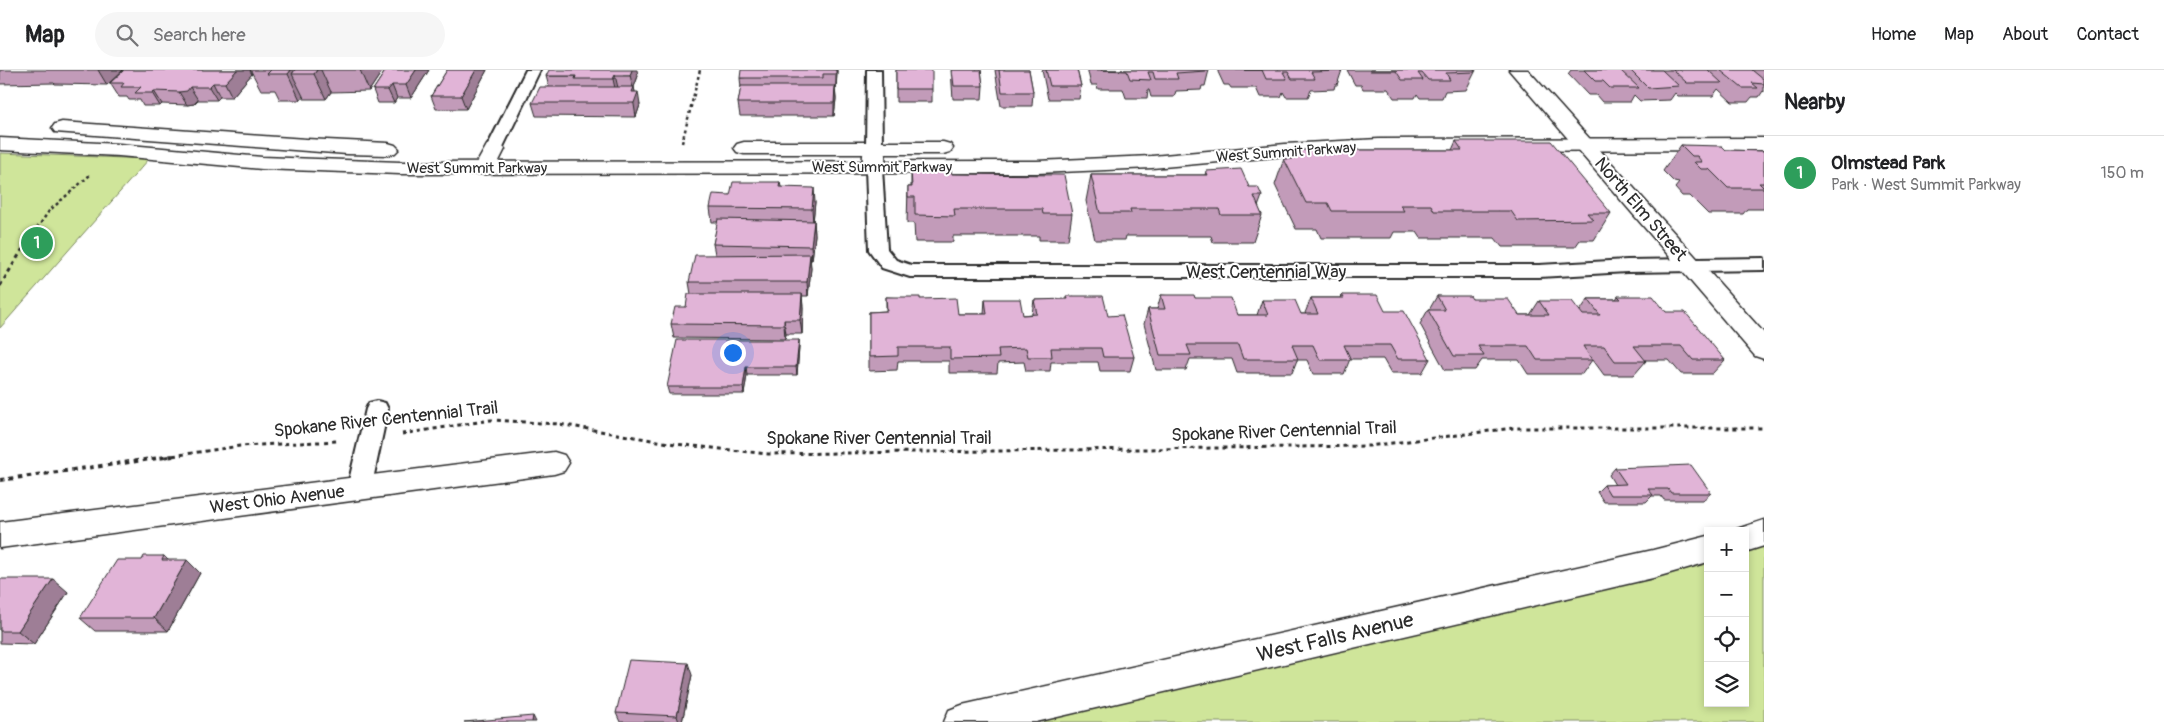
<!DOCTYPE html>
<html lang="en">
<head>
<meta charset="utf-8">
<style>
  body { margin:0; font-family:Pangolin,sans-serif; background:#f6f6f6; color:#202124 }
  .controls { position:absolute; right:15px; bottom:15px; display:grid; overflow:hidden; border-radius:0px; box-shadow:0 2px 8px #0003 }
  .controls button { width:45px; height:45px; display:grid; place-items:center; padding:0; border:0; border-bottom:1px solid #e0e0e0; background:#fff; color:#202124; font:25px sans-serif }
  .you { position:absolute; left:732px; top:282px; width:18px; height:18px; margin:-12px; border:4px solid #fff; border-radius:50%; background:#1a73e8; box-shadow:0 0 0 8px #1a73e833 }
  .badge { display:grid; place-items:center; width:32px; height:32px; border-radius:50%; background:#0f766e; color:#fff; font-size:16px; font-weight:700 }
  .pin { position:absolute; translate:-50% -50%; border:2px solid #fff; box-shadow:0 1px 5px #0006 }
  .list { margin:0; padding:0; list-style:none }
  h2 { display:flex; justify-content:space-between; align-items:center; height:65px; margin:0; padding:0 20px; font-size:21px }
  h2 small { font-size:16px; font-weight:400; color:#757577 }
  .list li { display:grid; grid-template-columns:32px 1fr auto; gap:15px; align-items:center; box-sizing:border-box; height:75px; padding:0 20px; border-top:1px solid #e0e0e0 }
  .list b { display:block; font-size:19px; white-space:nowrap }
  .list p { margin:0; font-size:16px; white-space:nowrap; color:#757577 }
  .list em { font-size:16px; font-style:normal; color:#757577 }
  .icon { flex:none; width:28px; height:28px; fill:none; stroke:currentColor; stroke-width:2; stroke-linecap:round; stroke-linejoin:round }
  .map { position:relative; flex:none; width:1764px; height:652px; overflow:hidden }
  header { display:flex; align-items:center; gap:30px; box-sizing:border-box; height:70px; padding:0 25px; background:#fff; border-bottom:1px solid #e0e0e0 }
  header strong { font-size:24px }
  nav { display:flex; gap:28px; margin-inline-start:auto; font-size:18px }
  .search { width:350px; height:45px; background:#f6f6f6; display:flex; align-items:center; gap:12px; box-sizing:border-box; padding:0 18px; border-radius:28px; color:#757577; font-size:19px }
  main { display:flex }
  aside { flex:1; background:#fff }
  .map>svg:first-child { display:block }
  .green { fill:#cfe59a; stroke:#7d8862 }
  .lines { fill:none; stroke-linecap:round; stroke-linejoin:round }
  .lane-casing { stroke:#2b2b2b; stroke-width:4 }
  .street-casing { stroke:#2b2b2b; stroke-width:3 }
  .secondary-casing { stroke:#2b2b2b; stroke-width:3 }
  .path-far2 { stroke:#2b2b2b; stroke-width:2.5; stroke-dasharray:3 3; stroke-linecap:butt }
  .path-far1 { stroke:#2b2b2b; stroke-width:3; stroke-dasharray:4 4; stroke-linecap:butt }
  .path { stroke:#2b2b2b; stroke-width:4; stroke-dasharray:4.5 4.5; stroke-linecap:butt }
  .lane { fill:#fff; fill-rule:evenodd }
  .street { fill:#fff; fill-rule:evenodd }
  .secondary { fill:#fff; fill-rule:evenodd }
  .wall { fill:#c29bb9; stroke:#2b2b2b }
  .shaded-wall { fill:#9e7e96; stroke:#2b2b2b }
  .building { fill:#e1b4d7; stroke:#2b2b2b }
  .labels { text-anchor:middle; stroke-width:4; stroke-linejoin:round; paint-order:stroke }
  .far-street-label { font-size:15px; fill:#2b2b2b; stroke:#fff }
  .street-label { font-size:18px; fill:#2b2b2b; stroke:#fff }
  .near-street-label { font-size:21px; fill:#2b2b2b; stroke:#fff }
</style>
</head>
<body>
<header>
<strong>Map</strong>
<div class="search"><svg class="icon" aria-label="search" viewBox="0 0 24 24"><circle cx="10" cy="10" r="6"/><path d="M15 15l6 6"/></svg>Search here</div>
<nav><a>Home</a><a>Map</a><a>About</a><a>Contact</a></nav>
</header>
<main>
<div class="map">
<svg width="1764" height="652" viewBox="0 0 1764 652">
  <rect width="100%" height="100%" fill="#fff"/>
  <filter id="ink" filterUnits="userSpaceOnUse"><feTurbulence type="fractalNoise" baseFrequency=".02" numOctaves="2"/><feDisplacementMap in="SourceGraphic" scale="10" xChannelSelector="R" yChannelSelector="G"/><feConvolveMatrix kernelMatrix="1 2 1 2 8 2 1 2 1" color-interpolation-filters="sRGB"/></filter>
  <g filter="url(#ink)">
    <path class="green" d="M0 83 149 89 0 258Z
      M1764 475V652H1037L1708 490V633H1745V480Z"/>
    <g class="lines">
      <g class="lane-casing">
        <path id="lane" d="M526 0H540L502 79 500 82H488L486 79Z
          M867 0H881L882 78 880 81H868L866 78Z
          M874 93 880 94 882 98 887 179 896 190 911 195H1539L1627 190 1764 188V200L1627 202 1539 207H910L882 198 869 180 866 98 868 94Z
          M377 331 385 333 388 339 371 419 367 426 359 428 351 426 347 419 366 339 369 333Z"/>
      </g>
      <g class="street-casing">
        <path id="street" d="M1509 0H1528L1764 263V289L1755 286Z
          M874 72 881 74C886 81 887 95 882 103L874 104 866 103C861 95 862 81 867 74Z
          M494 73 501 75 505 79 493 103 485 104 477 103 474 98 487 75Z
          M554 382 564 385 569 393 564 401 554 404 0 478V452Z
          M1764 450V476L1745 482V461L1734 460Z
          M1708 466V492L1653 508 1036 652H944L949 640 962 635 1653 480Z"/>
      </g>
      <g class="secondary-casing">
        <path id="secondary" d="M62 52 306 69 388 73 395 75 399 79 395 83 388 85 347 84 55 62 52 58 55 54Z
          M0 68 119 74 262 87 400 92 1037 91 1152 86 1285 74 1379 69 1764 68V80L1379 81 1285 86 1152 98 1037 103 400 104 262 99 119 86 0 80Z
          M744 72H943L950 74 953 78 950 82 943 84H744L737 82 734 78 737 74Z"/>
      </g>
      <path class="path-far2" d="M682 73 700 0
        M27 173 49 141 90 105"/>
      <path class="path-far1" d="M0 216 27 172
        M402 364 491 350 559 354 675 374 768 384 1369 376 1513 358H1764
        M165 387 240 376 338 371"/>
      <path class="path" d="M0 410 173 386"/>
      <use href="#lane" class="lane"/>
      <use href="#street" class="street"/>
      <use href="#secondary" class="secondary"/>
    </g>
    <path class="wall" d="M0 0H123L107 15 55 14 54 13 0 14Z
      M124 0H383L369 21 331 22 326 29H304L303 26 300 30H280L275 20H261L251 1H250L252 4 232 27H220L217 30H198L194 34 187 35 162 34 160 36H143L140 30H129L127 27H119L110 13Z
      M386 0H429L411 28H397L394 33H378L373 20Z
      M447 0H487L466 39H436L431 26Z
      M837 0 836 18H835L836 29 834 46H740L738 33 741 18 740 8Z
      M896 0 932 19V32H896Z
      M951 0H981L983 16 982 29H953Z
      M995 0H1029L1033 22 1032 36H1001Z
      M1042 0H1077L1081 16 1079 29H1048Z
      M1088 0H1209L1205 16H1202L1201 20 1176 21 1174 27H1151L1149 20H1148L1147 28H1126L1123 19H1098L1097 15H1091L1088 2Z
      M1218 0H1342L1337 15H1335L1334 19 1311 20 1308 27H1286L1283 22 1281 27H1260L1256 18H1231L1229 15H1224L1218 2Z
      M1347 0H1476L1466 20 1445 21 1442 28H1420L1417 24 1415 28H1394L1388 19H1363L1361 15H1355Z
      M1571 0H1764V22L1763 21 1759 27H1752L1748 32H1732L1718 19 1713 26H1678L1675 23 1670 30 1640 31 1634 25 1630 32H1602L1596 25H1588L1568 4Z
      M546 6H638L634 17 635 22 640 35 636 47 536 46 532 33 549 17Z
      M1456 71 1611 143 1594 170H1580L1575 177H1502L1495 168H1421L1417 162H1394L1391 168H1321L1317 159H1296L1275 115 1287 80H1452Z
      M1681 75 1726 80 1764 81V139H1747L1743 144H1708L1690 126H1682L1675 118 1679 113 1674 112 1663 101Z
      M911 99 952 104 1072 144 1068 170H1039V166H953V172H915L914 153H907L908 117H911Z
      M1206 101 1249 117 1262 126 1258 137 1262 145 1253 172H1213L1211 166H1126L1125 170H1095L1086 131 1091 105H1205Z
      M780 112 781 117 815 132 813 151H814L815 165 812 190H810L811 198 808 226H802L803 238 802 264H786L785 269 674 268 671 254 686 237 691 224 689 212 715 184 713 174 718 152H712L710 138 730 125Z
      M1161 225 1195 228 1237 245H1257L1262 230 1301 244H1306L1305 243 1311 228H1341L1342 225 1385 241 1430 289 1422 303H1391L1383 289H1350L1344 304H1313L1307 290H1297L1292 303H1237L1232 289H1190L1186 300H1156L1144 254 1148 239H1157Z
      M1066 226 1108 246 1134 287 1130 301H1100L1098 292H1051L1050 301H1026L1024 292 998 293 997 303H949V291H898L897 300 869 301V242L886 241V227L920 229 958 244H984L985 229 1023 245 1032 244 1034 230H1066Z
      M1437 226 1472 229 1519 245H1530L1539 231 1580 241 1588 229H1616L1618 226 1666 242 1725 290 1712 304H1681L1669 290H1645L1646 291 1634 305H1604L1593 290H1592L1582 304H1528L1519 290H1482L1475 300H1445L1420 254 1428 240H1429Z
      M799 270V277L797 305H747L744 324H669L667 317Z
      M1615 398 1711 423 1703 430H1664L1661 426H1652L1646 432H1604L1597 422 1604 415H1615L1609 405Z
      M164 486 168 490 200 503 168 561H95L80 548 142 490Z
      M0 509 68 522 34 574 0 573Z
      M692 605 682 652H620L616 643Z"/>
    <path class="shaded-wall" d="M98 0H123L107 15Z
      M237 0H251L250 1 252 4 232 27 225 13Z
      M291 0H295L292 4 303 26 300 30 288 4Z
      M317 0H321L331 22 326 29 314 4Z
      M360 0H383L369 21Z
      M416 0H429L411 28 406 15Z
      M476 0H487L466 39 461 26Z
      M632 0H637L638 6 634 17 636 27 638 22 640 35 636 47 632 22 633 18 630 5Z
      M836 0H837V5L836 18Z
      M615 5 618 18 616 23 613 9Z
      M213 13 220 27 217 30 209 17Z
      M392 15 397 28 394 33 388 20Z
      M835 16 836 29 834 46V33Z
      M190 17 198 30 194 34 187 35 179 22Z
      M154 21 162 34 160 36 152 23Z
      M814 118 815 132 813 153 812 139Z
      M814 151 815 165 812 190 811 176Z
      M810 184 811 198 808 226 807 212Z
      M802 224 803 238 802 264 800 250Z
      M784 250 786 264 785 269 784 255Z
      M799 270V277L797 305 796 297Z
      M746 297 747 305 744 324 743 317Z
      M187 490 200 503 168 561 154 548Z
      M53 509 68 522 34 574 18 561Z
      M688 593 692 605 682 652H679L677 646Z
      M533 646 536 652H532Z"/>
    <path class="building" d="M124 0H237L225 13H213L209 17H190L187 21 179 22 154 21 152 23H135L141 17H121L124 13H110Z
      M271 0H291L288 4H267Z
      M295 0H317L314 4H292Z
      M386 0H416L406 15H392L388 20H373Z
      M447 0H476L461 26H431Z
      M549 0H632L630 5H615L613 9H575L576 6H546Z
      M741 0H836V4H823V8H740Z
      M896 0H932V19H896Z
      M952 0H981L983 16H954Z
      M999 0H1029L1033 22H1002Z
      M1046 0H1077L1081 16H1050Z
      M1101 0H1205L1206 1 1176 3 1178 9H1155L1153 2H1148L1151 10 1130 9 1127 1Z
      M1236 0H1340L1341 1 1311 2 1315 9H1292L1288 2H1283L1287 9H1266L1262 0Z
      M1370 0H1474L1475 2 1446 3 1450 10H1428L1422 3H1418L1423 10H1402L1396 1H1370Z
      M1584 0H1620L1639 18H1610L1603 11H1595Z
      M1630 0H1662L1679 16 1648 18Z
      M1673 0H1708L1722 13H1687Z
      M1720 0H1752L1764 10V14L1752 13 1758 18H1742Z
      M741 16H835L834 33H738Z
      M540 17H634L632 22H638L634 33H532Z
      M1456 71H1551L1611 143H1587L1593 150 1518 151 1511 141H1434L1431 135H1400L1404 141H1332L1328 133H1306L1284 89H1292L1287 80H1462Z
      M1681 75 1722 76 1726 80 1764 81V113H1759L1764 118H1728L1709 99H1701L1694 92H1702L1697 86H1692Z
      M911 99 951 100 952 104 1064 105 1072 144H1043L1042 139H954L955 146 915 145V127H908V117H912Z
      M1241 99 1249 117H1258L1262 126H1254L1262 145H1221L1219 139H1130L1131 143H1100L1091 105H1208L1206 101Z
      M733 112H780L779 117 814 118 812 139 710 138 713 124 730 125Z
      M718 149 814 151 811 176 713 174Z
      M810 184 807 212H689L695 185Z
      M688 224H802L800 250H784V255L671 254 675 237H686Z
      M1161 225H1194L1195 228H1231L1237 245H1268L1262 230H1295L1301 244H1318L1311 228H1344L1342 225H1377L1385 241H1404L1430 289H1398L1390 275H1344L1351 290H1320L1313 275H1292L1298 289H1243L1238 275H1187L1191 285H1160L1148 239H1165Z
      M1066 226H1103L1108 246 1122 245 1134 287H1103L1101 278H1051L1052 287H1028L1026 278 998 279 999 288 950 289V277H898V286L869 287V242L887 241 886 227H920V229L956 228 958 244H987L985 229H1020L1023 245 1037 244 1034 230 1067 229Z
      M1437 226H1470L1472 229H1508L1519 245H1549L1539 231H1572L1583 245H1600L1588 229H1621L1618 226H1653L1666 242H1685L1725 290H1693L1681 276H1634L1646 291H1615L1604 276H1583L1592 290H1537L1528 276H1478L1484 286H1454L1428 240H1445Z
      M677 270H799L796 297H746L743 317H667Z
      M1691 395 1711 423H1671L1668 419H1648L1653 425H1610L1604 415 1626 414 1615 398Z
      M144 486H164L162 490H187L154 548H80L117 490H142Z
      M0 509H53L18 561H0Z
      M629 590 688 593 677 646 616 643Z
      M533 646 532 652H464Z"/>
  </g>
  <g class="labels">
    <g class="far-street-label">
      <text transform="translate(1286 82) rotate(-4)" y="5">West Summit Parkway</text>
      <text x="882" y="102">West Summit Parkway</text>
      <text x="477" y="103">West Summit Parkway</text>
    </g>
    <g class="street-label">
      <text transform="translate(1641 139) rotate(49)" y="6">North Elm Street</text>
      <text x="1266" y="208">West Centennial Way</text>
      <text transform="translate(386 349) rotate(-6)" y="6">Spokane River Centennial Trail</text>
      <text transform="translate(1284 361) rotate(-2)" y="6">Spokane River Centennial Trail</text>
      <text x="879" y="374">Spokane River Centennial Trail</text>
      <text transform="translate(277 429) rotate(-7)" y="6">West Ohio Avenue</text>
    </g>
    <g class="near-street-label">
      <text transform="translate(1335 567) rotate(-13)" y="7">West Falls Avenue</text>
    </g>
  </g>
</svg>
<div class="controls">
<button>+</button>
<button>−</button>
<button><svg class="icon" aria-label="locate" viewBox="0 0 24 24"><circle cx="12" cy="12" r="6"/><path d="M12 2v4M12 18v4M2 12h4M18 12h4"/></svg></button>
<button><svg class="icon" aria-label="layers" viewBox="0 0 24 24"><path d="M12 4l9 5-9 5-9-5zM3 14l9 5 9-5"/></svg></button>
</div>
<div class="you"></div>
<div class="pin badge" style="left:37px;top:173px;background:#2e9e5b">1</div>
</div>
<aside>
<h2>Nearby<small></small></h2>
<ul class="list">
<li><span class="badge" style="background:#2e9e5b">1</span><div><b>Olmstead Park</b><p>Park · West Summit Parkway</p></div><em>150 m</em></li>
</ul>
</aside>
</main>
</body>
</html>
